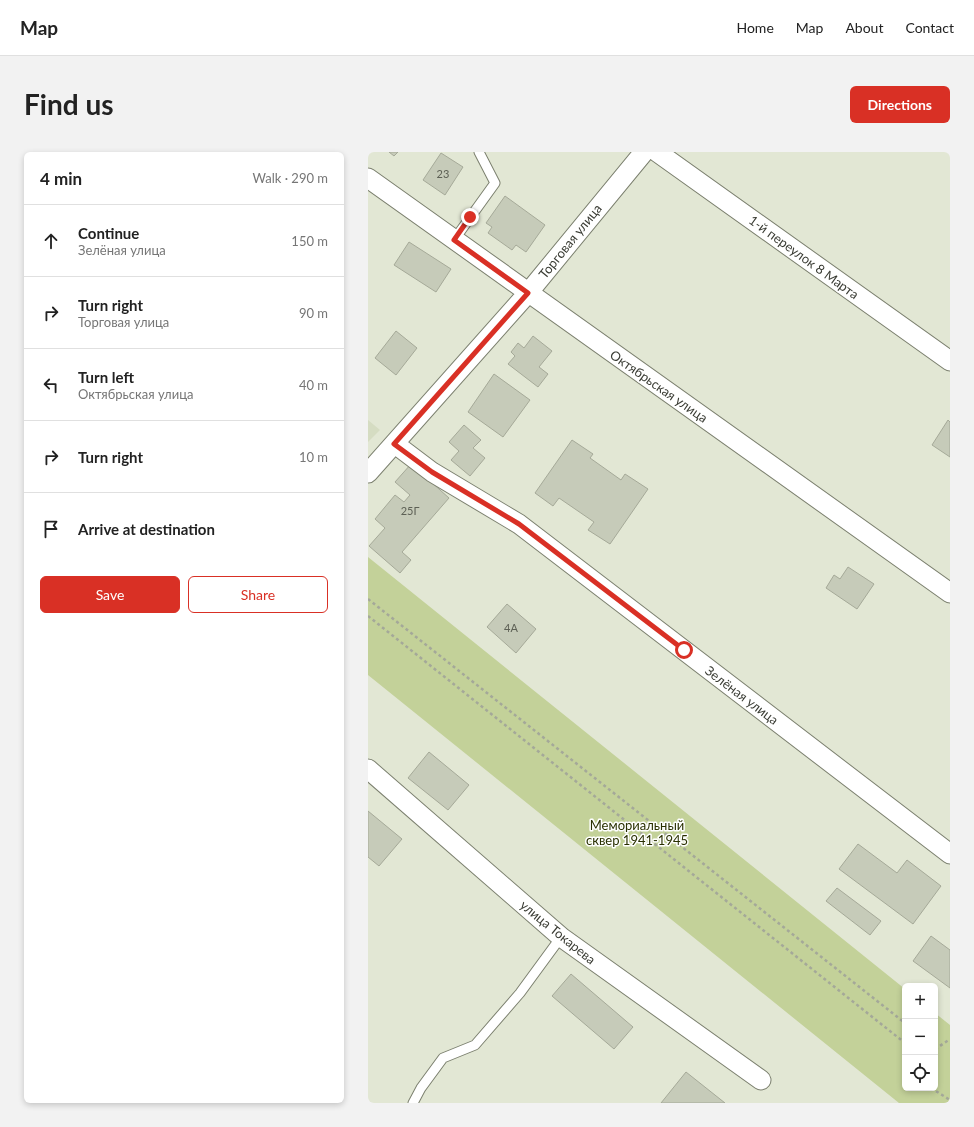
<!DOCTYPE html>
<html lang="en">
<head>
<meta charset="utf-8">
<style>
  body { margin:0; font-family:Lato,sans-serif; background:#f2f2f2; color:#222 }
  .controls { position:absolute; right:12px; bottom:12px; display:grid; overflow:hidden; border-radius:6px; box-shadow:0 2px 6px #0003 }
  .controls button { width:36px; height:36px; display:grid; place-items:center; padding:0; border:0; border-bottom:1px solid #e0e0e0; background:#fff; color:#222; font:20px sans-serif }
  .stop { position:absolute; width:12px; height:12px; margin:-9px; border:3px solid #d93025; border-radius:50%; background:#fff }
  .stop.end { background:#d93025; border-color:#fff; box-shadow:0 1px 4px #0008 }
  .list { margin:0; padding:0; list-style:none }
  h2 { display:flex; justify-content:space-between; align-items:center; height:52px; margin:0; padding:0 16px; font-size:17px }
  h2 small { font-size:13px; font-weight:400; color:#767676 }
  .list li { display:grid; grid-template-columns:26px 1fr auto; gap:12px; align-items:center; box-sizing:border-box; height:72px; padding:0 16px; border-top:1px solid #e0e0e0 }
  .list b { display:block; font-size:15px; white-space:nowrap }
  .list p { margin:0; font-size:13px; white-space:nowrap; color:#767676 }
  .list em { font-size:13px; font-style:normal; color:#767676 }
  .actions { display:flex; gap:8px; padding:12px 16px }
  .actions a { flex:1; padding:9px 0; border:1px solid #d93025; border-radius:6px; text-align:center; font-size:14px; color:#d93025 }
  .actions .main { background:#d93025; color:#fff }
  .icon { flex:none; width:22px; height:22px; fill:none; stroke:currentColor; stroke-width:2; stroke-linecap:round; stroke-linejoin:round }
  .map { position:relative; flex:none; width:582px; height:951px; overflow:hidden; border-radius:6px }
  header { display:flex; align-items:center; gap:24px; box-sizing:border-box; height:56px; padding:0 20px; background:#fff; border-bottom:1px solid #e0e0e0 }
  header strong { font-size:19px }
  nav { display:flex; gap:22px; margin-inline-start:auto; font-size:14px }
  .intro { display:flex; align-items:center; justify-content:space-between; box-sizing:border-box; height:96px; padding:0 24px }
  h1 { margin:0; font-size:28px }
  .button { padding:10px 18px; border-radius:6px; background:#d93025; color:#fff; font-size:14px; font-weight:700 }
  main { display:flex; gap:24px; padding:0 24px }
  aside { flex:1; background:#fff; border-radius:6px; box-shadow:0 2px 6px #0003 }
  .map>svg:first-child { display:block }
  .built { fill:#d5dcc2 }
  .green { fill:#c3d199 }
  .building { fill:#c6cbb9; stroke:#a5a998 }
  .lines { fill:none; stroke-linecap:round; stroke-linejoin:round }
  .service-casing { stroke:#7c806f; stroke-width:11 }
  .minor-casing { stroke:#7c806f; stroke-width:21 }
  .path { stroke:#a4a899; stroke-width:2.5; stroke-dasharray:3 3; stroke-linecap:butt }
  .service { stroke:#fff; stroke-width:9 }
  .minor { stroke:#fff; stroke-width:19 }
  .route { stroke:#d93025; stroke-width:5 }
  .labels { text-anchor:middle; stroke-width:3; stroke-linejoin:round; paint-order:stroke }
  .number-label { font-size:11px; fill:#5d6055 }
  .street-label { font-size:13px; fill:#3a3c34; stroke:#fff }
  .park-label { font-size:13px; fill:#293000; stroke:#fff }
</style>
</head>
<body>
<header>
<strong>Map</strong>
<nav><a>Home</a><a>Map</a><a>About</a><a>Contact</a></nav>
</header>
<div class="intro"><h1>Find us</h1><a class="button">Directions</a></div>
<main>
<aside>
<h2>4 min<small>Walk · 290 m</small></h2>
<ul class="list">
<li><svg class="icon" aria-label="ahead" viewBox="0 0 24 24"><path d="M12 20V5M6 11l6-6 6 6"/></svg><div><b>Continue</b><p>Зелёная улица</p></div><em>150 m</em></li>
<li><svg class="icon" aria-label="right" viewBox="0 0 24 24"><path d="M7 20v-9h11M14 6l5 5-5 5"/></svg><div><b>Turn right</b><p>Торговая улица</p></div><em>90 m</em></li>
<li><svg class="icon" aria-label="left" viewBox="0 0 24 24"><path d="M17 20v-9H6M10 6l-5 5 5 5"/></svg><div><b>Turn left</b><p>Октябрьская улица</p></div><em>40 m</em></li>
<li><svg class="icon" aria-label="right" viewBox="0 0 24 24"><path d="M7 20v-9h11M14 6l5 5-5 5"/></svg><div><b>Turn right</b></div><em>10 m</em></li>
<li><svg class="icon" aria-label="arrive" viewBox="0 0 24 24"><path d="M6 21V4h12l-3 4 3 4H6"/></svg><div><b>Arrive at destination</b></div></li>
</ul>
<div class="actions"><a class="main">Save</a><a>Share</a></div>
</aside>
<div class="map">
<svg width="582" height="951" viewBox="0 0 582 951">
  <rect width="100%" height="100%" fill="#e2e7d4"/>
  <path class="built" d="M0 268 12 278 0 290Z"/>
  <path class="green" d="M0 405 537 837V936H567V861L582 873V951H531L0 523Z"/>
  <path class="building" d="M21 0H30L26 4Z
    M73 1 95 15 77 43 55 28Z
    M137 44 177 73 158 100 148 93 144 98 120 81 124 75 118 71Z
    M41 90 83 117 68 140 26 113Z
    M28 179 49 196 28 223 7 206Z
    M165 184 184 199 171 215 180 222 170 235 140 212 147 204 143 200 150 191 156 196Z
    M126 222 162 248 135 285 100 260Z
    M580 268 582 270V305L564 293Z
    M96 273 113 288 105 296 117 306 102 324 83 308 91 299 81 290Z
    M204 288 225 302 222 306 253 328 257 322 280 337 242 392 220 378 226 370 191 346 185 354 167 341Z
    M43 312 81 346 34 400 43 408 32 421 1 394 17 376 7 367 27 343 36 350 42 343 27 330Z
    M480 415 506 432 489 457 458 436 466 423 472 427Z
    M139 452 168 477 148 501 119 475Z
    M61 600 101 633 80 658 40 626Z
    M0 659 34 687 11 714 0 705Z
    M490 692 529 721 539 708 573 734 545 772 471 717Z
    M469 736 513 769 502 783 458 749Z
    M563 784 582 798V836L545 809Z
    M203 822 265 875 246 897 184 844Z
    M318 920 357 951H293Z"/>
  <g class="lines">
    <g class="service-casing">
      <path id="service" d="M86 88 127 31 111 0
        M45 951 53 936 75 906 107 893 152 841 193 785"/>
    </g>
    <g class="minor-casing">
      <path id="minor" d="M289 0 582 209
        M0 26 582 441
        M27 292 64 320 151 372 582 702
        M0 321 160 141 276 0
        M0 617 193 785 393 928"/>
    </g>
    <path class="path" d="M0 447 537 871
      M0 464 537 891
      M567 895 569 896 582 887
      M563 936 582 948"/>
    <use href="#service" class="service"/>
    <use href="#minor" class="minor"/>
  </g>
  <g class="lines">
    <path class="route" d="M102 65 86 88 160 141 26 292 64 320 151 372 316 498"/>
  </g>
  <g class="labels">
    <g class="number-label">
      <text x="75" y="26">23</text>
      <text x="42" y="363">25Г</text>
      <text x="143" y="480">4А</text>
    </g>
    <g class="street-label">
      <text transform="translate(202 89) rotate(-51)" y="5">Торговая улица</text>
      <text transform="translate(436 105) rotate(36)" y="5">1-й переулок 8 Марта</text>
      <text transform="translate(291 234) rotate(35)" y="5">Октябрьская улица</text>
      <text transform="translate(374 543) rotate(37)" y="5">Зелёная улица</text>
      <text transform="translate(190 780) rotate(39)" y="5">улица Токарева</text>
    </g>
    <g class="park-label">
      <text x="269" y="678">Мемориальный<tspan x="269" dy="15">сквер 1941-1945</tspan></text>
    </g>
  </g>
</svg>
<div class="controls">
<button>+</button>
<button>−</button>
<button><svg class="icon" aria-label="locate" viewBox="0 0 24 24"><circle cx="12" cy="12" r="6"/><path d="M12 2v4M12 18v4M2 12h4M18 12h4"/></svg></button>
</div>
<div class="stop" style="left:316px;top:498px"></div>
<div class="stop end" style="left:102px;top:65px"></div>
</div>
</main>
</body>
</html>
